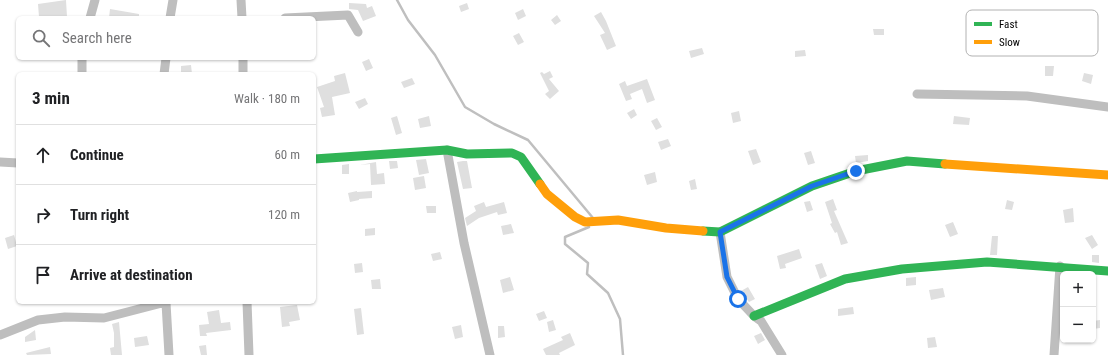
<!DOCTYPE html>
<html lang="en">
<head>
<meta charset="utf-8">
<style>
  body { margin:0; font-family:"Roboto Condensed",sans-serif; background:#f6f6f6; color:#202124 }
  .controls { position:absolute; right:12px; bottom:12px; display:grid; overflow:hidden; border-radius:6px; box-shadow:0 1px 3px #0004 }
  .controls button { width:36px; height:36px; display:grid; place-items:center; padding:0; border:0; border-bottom:1px solid #e0e0e0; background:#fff; color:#202124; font:20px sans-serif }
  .stop { position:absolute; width:12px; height:12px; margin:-9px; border:3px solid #1a73e8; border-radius:50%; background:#fff }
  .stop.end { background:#1a73e8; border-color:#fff; box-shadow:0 1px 4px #0008 }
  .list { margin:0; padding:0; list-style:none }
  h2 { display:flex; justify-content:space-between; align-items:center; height:52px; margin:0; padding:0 16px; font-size:17px }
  h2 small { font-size:13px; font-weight:400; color:#757577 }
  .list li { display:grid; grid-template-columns:26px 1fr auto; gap:12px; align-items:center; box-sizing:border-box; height:60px; padding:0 16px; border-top:1px solid #e0e0e0 }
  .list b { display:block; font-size:15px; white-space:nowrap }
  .list em { font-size:13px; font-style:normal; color:#757577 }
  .icon { flex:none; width:22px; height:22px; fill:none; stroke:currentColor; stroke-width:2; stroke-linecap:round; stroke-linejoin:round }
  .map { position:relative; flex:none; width:1108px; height:355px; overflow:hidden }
  .search { position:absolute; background:#fff; box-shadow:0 1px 3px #0004; left:16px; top:16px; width:300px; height:44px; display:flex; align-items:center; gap:10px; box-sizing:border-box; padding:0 14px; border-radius:6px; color:#757577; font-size:15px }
  .panel { position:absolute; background:#fff; box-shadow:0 1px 3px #0004; left:16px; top:72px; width:300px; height:232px; border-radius:6px }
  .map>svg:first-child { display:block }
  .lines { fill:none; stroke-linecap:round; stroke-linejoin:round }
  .stream { stroke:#bfbfbf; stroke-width:2.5 }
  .building { fill:#dfdfdf }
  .street { stroke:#bebebe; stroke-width:9 }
  .fast { stroke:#30b455; stroke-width:9 }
  .slow { stroke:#ff9f0a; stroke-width:9 }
  .route { stroke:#1a73e8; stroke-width:5 }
  .key { fill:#fff; stroke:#b2b2b2; stroke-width:1 }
  .key-label { font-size:11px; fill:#000 }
</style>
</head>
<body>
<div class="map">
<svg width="1108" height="355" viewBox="0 0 1108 355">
  <rect width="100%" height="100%" fill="#fff"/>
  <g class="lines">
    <path class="stream" d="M397 0 408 20 435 55 465 107 494 124 528 140 593 218
      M589 227 565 237V244L588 263 587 274 608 293 620 319 623 355"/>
  </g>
  <path class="building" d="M66 0 67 17H39L38 4Z
    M349 3 366 4 367 8 372 6 376 16 363 21 358 10 349 9Z
    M467 3 469 9 461 12 459 6Z
    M110 9 139 14V18H109Z
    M523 9 526 16 518 20 515 13Z
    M601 12 606 21 616 46 607 50 600 35 605 33 594 16Z
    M557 15 561 21 555 25 551 20Z
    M873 29H884V35H874Z
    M519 33 524 42 518 45 513 36Z
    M702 48 704 54 691 58 689 51Z
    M805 50 806 56 795 57V51Z
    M369 59 373 68 366 71 362 62Z
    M191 65 192 74H181V66Z
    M1045 66H1054L1053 76H1045Z
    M550 71 553 77 549 79 559 91 550 99 545 94 549 91 540 73 542 72 544 74Z
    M345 73 350 93 332 97 335 115 322 117 320 108 324 107 317 87 335 81 334 76Z
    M1084 73 1093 75 1091 84 1082 81Z
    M412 78 415 84 404 88 401 82Z
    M647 79 655 100 647 103 642 89 630 94 632 99 626 101 619 84 625 81 627 86Z
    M365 98 368 104 359 109 355 102Z
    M634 109 637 115 631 119 627 113Z
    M739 111 741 121 733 123 731 113Z
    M397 116 402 133 396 135 391 118Z
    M429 116 431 126 420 128 418 119Z
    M954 116 970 118 969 125 953 124Z
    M657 118 662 127 656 130 651 121Z
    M668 139 671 146 661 150 658 142Z
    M756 149 761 162 753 165 748 151Z
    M811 151 815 163 808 165 804 153Z
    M868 155V161L856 163 855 156Z
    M426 159 429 173 419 175 416 160Z
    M389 161H397L398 168 390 169Z
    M463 161H467L472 188 463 189 457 162Z
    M376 162 377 174 384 173 385 184 371 185 370 164 360 165Z
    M349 164V174H342V165Z
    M655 172 657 182 647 185 644 175Z
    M424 176 426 188 415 190 413 178Z
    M695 179 697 189 691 190 689 181Z
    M357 191V192L372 191V198L359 199V200L350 202 348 193Z
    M833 199 837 210 834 211 848 243 841 245 837 232 835 233 830 224 832 223 825 202Z
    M1007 200 1014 202 1012 210 1005 209Z
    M810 201 813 210 807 212 804 202Z
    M484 202 486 207 504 202 507 213 498 215 497 212 479 218 467 226 465 218 476 211 474 206Z
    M426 206H436V213H427Z
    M1073 208 1074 222 1065 223 1063 210Z
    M953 222 958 234 950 237 945 225Z
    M511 224 514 233 503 235 501 226Z
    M375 228V235L365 236V229Z
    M14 235 17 246 8 249 5 238Z
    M1092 235 1098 245 1092 249 1085 238Z
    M992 236H998L997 255H990Z
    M799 249 802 258 785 264 786 268 780 269 777 256Z
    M440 252 442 259 433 261 431 254Z
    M1092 255H1099V263L1092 262Z
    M362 263 363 272 355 273 354 264Z
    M822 263 827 276 820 279 815 265Z
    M510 277 514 290 503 293 500 280Z
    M916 277V285L906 286V278Z
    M380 279 381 289H372L371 280Z
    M748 287 755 299 749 302 741 291Z
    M943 288 945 297 931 300 929 290Z
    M297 305 300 320 289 322 290 326 282 327 280 307Z
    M853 307 854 314 838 316V309Z
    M361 308 364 334 357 335 354 309Z
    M219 310 221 323 230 322 231 330 206 333 207 336H200L199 325 209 324 207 312Z
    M544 311 547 318 539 321 536 314Z
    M553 320 556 330 549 332 547 322Z
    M1100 320V328L1093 329V321Z
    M119 322 122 355H111L110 348 114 347V333L112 324Z
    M461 325 463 337 455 339 452 327Z
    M498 326H504L505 337 498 338Z
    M35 330 36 340 25 342V337Z
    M570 333 575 345 559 353 560 355H546L543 349 563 340 561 337Z
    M761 333 765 340 758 344 754 336Z
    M147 336 149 345 135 347 134 338Z
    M935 337 937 347 928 348 927 338Z
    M206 345 207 355H201L199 346Z
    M50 347 51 354 27 355 26 353Z"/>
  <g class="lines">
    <path class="street" d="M241 0 242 18
      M90 18 95 0
      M170 18 173 0
      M285 18 348 15 358 32
      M243 58V74
      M82 74V58
      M164 74 166 58
      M917 94 1027 96 1108 107
      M447 150 464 243 490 355
      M0 162 18 163
      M720 232 727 277 738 299 754 316 761 321 782 355
      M247 302 249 355
      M166 303 169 355
      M0 335 38 320 65 317 104 318 166 302
      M1054 355 1060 266"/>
    <path class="fast" d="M314 159 447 150 467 154 512 153 521 157 540 184
      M703 231 720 232 812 186 856 171 907 161 945 164
      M754 316 845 279 902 269 987 262 1108 271"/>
    <path class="slow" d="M945 164 1108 175
      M540 184 547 194 575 217 585 222 618 220 666 228 703 231"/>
  </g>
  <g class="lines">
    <path class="route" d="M738 299 727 277 720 232 812 186 856 171"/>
  </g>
  <rect x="966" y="10" width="132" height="46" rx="6" class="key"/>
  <rect x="974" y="22" width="18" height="4" fill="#30b455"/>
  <rect x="974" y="40" width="18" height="4" fill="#ff9f0a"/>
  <g class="key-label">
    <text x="999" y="28">Fast</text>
    <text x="999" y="46">Slow</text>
  </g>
</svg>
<div class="controls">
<button>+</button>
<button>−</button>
</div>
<div class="stop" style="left:738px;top:299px"></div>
<div class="stop end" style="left:856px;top:171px"></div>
<div class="search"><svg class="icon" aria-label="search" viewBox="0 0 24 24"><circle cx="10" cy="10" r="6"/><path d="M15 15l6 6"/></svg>Search here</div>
<section class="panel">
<h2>3 min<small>Walk · 180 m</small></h2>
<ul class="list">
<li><svg class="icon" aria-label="ahead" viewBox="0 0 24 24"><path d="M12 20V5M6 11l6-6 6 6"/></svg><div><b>Continue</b></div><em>60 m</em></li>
<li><svg class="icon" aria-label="right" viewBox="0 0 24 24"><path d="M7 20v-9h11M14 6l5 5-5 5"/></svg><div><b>Turn right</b></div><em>120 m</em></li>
<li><svg class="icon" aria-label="arrive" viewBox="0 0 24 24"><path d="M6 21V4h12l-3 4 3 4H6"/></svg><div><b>Arrive at destination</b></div></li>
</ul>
</section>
</div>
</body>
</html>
